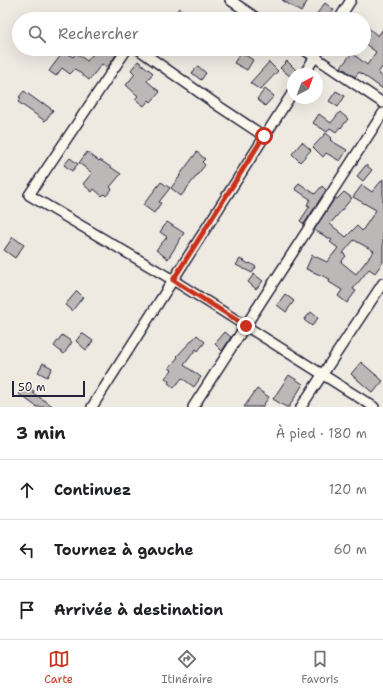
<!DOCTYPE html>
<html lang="fr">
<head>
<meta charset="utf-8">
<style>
  body { margin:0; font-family:"Shantell Sans",sans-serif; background:#f6f6f6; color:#202124 }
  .compass { position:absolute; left:287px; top:68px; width:36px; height:36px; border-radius:50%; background:#fff; box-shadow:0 4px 16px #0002; rotate:41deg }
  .scale { position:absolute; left:12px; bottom:10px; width:73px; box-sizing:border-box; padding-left:4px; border:2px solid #22223b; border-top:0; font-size:11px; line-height:14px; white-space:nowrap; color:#22223b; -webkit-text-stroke:3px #fbf7ec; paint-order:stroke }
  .stop { position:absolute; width:12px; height:12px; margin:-9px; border:3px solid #c8321e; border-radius:50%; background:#fff }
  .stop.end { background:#c8321e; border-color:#fff; box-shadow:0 1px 4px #0008 }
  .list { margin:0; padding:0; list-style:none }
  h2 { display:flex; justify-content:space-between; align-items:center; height:52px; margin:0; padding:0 16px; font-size:17px }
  h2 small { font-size:13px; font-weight:400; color:#757577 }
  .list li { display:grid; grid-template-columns:26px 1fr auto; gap:12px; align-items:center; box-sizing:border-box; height:60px; padding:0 16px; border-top:1px solid #e0e0e0 }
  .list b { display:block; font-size:15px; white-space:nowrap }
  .list em { font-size:13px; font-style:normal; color:#757577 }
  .icon { flex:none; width:22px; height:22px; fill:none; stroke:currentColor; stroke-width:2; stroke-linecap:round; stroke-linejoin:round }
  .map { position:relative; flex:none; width:383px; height:407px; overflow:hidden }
  .search { position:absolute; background:#fff; box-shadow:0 4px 16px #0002; left:12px; right:12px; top:12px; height:44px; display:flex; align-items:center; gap:10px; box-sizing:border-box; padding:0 14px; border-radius:22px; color:#757577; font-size:15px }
  .sheet { height:232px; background:#fff }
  nav { display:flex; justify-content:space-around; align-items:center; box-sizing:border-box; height:56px; border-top:1px solid #e0e0e0; background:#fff; font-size:11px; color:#757577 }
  nav a { display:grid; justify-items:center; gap:2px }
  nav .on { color:#c8321e }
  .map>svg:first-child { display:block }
  .building { fill:#bcb8b8; stroke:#22223b; fill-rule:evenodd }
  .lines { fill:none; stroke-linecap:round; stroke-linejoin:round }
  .street-casing { stroke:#22223b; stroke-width:12 }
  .street { stroke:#fbf7ec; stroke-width:9 }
  .route { stroke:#c8321e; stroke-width:5 }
</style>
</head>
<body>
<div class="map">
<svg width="383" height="407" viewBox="0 0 383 407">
  <rect width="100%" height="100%" fill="#eeeae2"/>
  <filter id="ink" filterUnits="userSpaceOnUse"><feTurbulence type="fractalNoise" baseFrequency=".025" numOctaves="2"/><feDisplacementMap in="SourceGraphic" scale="8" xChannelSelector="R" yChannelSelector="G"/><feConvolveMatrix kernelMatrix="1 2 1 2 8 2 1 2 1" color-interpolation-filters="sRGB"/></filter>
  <g filter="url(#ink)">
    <path class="building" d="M282 0H308L301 12Z
      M325 3 334 10 328 19H313Z
      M179 8 195 19H171Z
      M364 24 378 36 383 29V66L378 73 383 77V89L359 72 355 77 341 67 352 53 367 65 376 52 364 43Z
      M97 49H114L118 52 107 68 102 64 89 80 75 69 70 74 62 68 56 76 49 71 64 51 73 57 76 53 87 61Z
      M241 52 253 60 247 70 234 63Z
      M138 61 153 73 147 81 160 92 151 102 149 100 144 106 135 99 138 96 126 85 135 74 131 70Z
      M287 61 296 70 290 76 280 68Z
      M269 62 278 71 260 90 250 83Z
      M198 66 206 73 201 80 192 73Z
      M265 89 274 96 265 106 257 99Z
      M24 91 42 104 43 103 53 110 45 121 18 102 21 98 19 97Z
      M336 91 345 96 338 107 329 101Z
      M340 112 348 119 341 128 340 127 336 132 330 128 327 132 313 123 319 114 331 123Z
      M326 133 332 138 330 140 347 150 340 161 326 153 323 157 313 147Z
      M302 142 311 150 300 162 292 154Z
      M87 152 99 161 100 160 121 174 110 187 112 189 106 196 104 194 102 196 94 189 92 192 83 184 92 173 79 163Z
      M197 152 205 159 202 162 205 165 181 196 171 188 180 176H179Z
      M70 158 78 164 72 171 64 165Z
      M366 165 372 170 363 181 357 176Z
      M383 179V262L375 273 369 269 353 289 356 291 347 303 338 296 342 290 329 282 330 279 306 269 312 255 327 262 338 248 330 242 332 240 314 230 335 198 337 199 344 192 352 198 330 224 346 237 357 226 362 231 376 210 353 197 362 185 372 192ZM354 240 374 251 356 274 341 262 346 256 343 253Z
      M161 182 170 188 159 202 161 203 154 213 143 205Z
      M299 183 315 194 322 186 326 190 304 224 300 221 310 206 307 205 310 199 295 189Z
      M167 222 184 233 168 259 156 250 167 237 160 232Z
      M13 237 24 245 15 258 4 250Z
      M240 259 249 264 250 263 256 267 252 273 236 265Z
      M254 274 263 281 256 289 248 282Z
      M77 291 83 297 72 311 65 305Z
      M285 294 294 301 286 312 277 305Z
      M311 312 318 318 312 326 304 320Z
      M225 332 231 337 222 351 215 344Z
      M82 333 93 341 86 350 76 341Z
      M62 335 72 342 64 354 54 346Z
      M197 335 205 342 198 351 196 349 184 365 201 377 194 387 182 378 174 388 168 383 169 381 165 378 172 370 169 368 178 357 177 356Z
      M361 362 383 381 373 393 351 374Z
      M43 363 52 368 47 377 38 372Z
      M289 375 303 384 289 407H286L273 399Z
      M26 385 34 391 33 393 54 407H37L19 394Z
      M257 389 269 397 262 407H244Z"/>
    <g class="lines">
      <g class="street-casing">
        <path id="street" d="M230 0 258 19
          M339 19 351 0
          M127 49 29 195 173 280 374 407
          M138 49 220 107 264 136
          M303 49 383 103
          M304 74 320 49
          M92 407 293 92
          M193 407 383 113
          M301 407 383 283"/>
      </g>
      <use href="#street" class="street"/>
    </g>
  </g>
  <g class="lines" filter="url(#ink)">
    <path class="route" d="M246 326 173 280 264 136"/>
  </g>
</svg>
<svg class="compass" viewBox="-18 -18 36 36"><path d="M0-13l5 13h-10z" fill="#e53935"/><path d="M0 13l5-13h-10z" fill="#757577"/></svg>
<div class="scale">50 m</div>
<div class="stop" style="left:264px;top:136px"></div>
<div class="stop end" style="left:246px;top:326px"></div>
<div class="search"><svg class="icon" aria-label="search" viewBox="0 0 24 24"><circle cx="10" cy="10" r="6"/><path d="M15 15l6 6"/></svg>Rechercher</div>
</div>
<section class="sheet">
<h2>3 min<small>À pied · 180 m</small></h2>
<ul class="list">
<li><svg class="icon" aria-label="ahead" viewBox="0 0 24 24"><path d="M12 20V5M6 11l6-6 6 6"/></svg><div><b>Continuez</b></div><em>120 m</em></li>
<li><svg class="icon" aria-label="left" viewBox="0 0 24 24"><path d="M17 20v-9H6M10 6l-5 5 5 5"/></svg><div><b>Tournez à gauche</b></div><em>60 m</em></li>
<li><svg class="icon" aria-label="arrive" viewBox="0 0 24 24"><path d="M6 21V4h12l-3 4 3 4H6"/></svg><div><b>Arrivée à destination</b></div></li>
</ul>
</section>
<nav>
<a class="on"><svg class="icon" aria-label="map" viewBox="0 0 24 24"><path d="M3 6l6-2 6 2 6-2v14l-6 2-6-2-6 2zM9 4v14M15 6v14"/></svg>Carte</a>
<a><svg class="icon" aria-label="directions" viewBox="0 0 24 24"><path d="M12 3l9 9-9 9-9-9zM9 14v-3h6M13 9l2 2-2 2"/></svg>Itinéraire</a>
<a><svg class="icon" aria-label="saved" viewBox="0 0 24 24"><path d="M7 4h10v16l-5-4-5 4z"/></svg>Favoris</a>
</nav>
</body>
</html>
